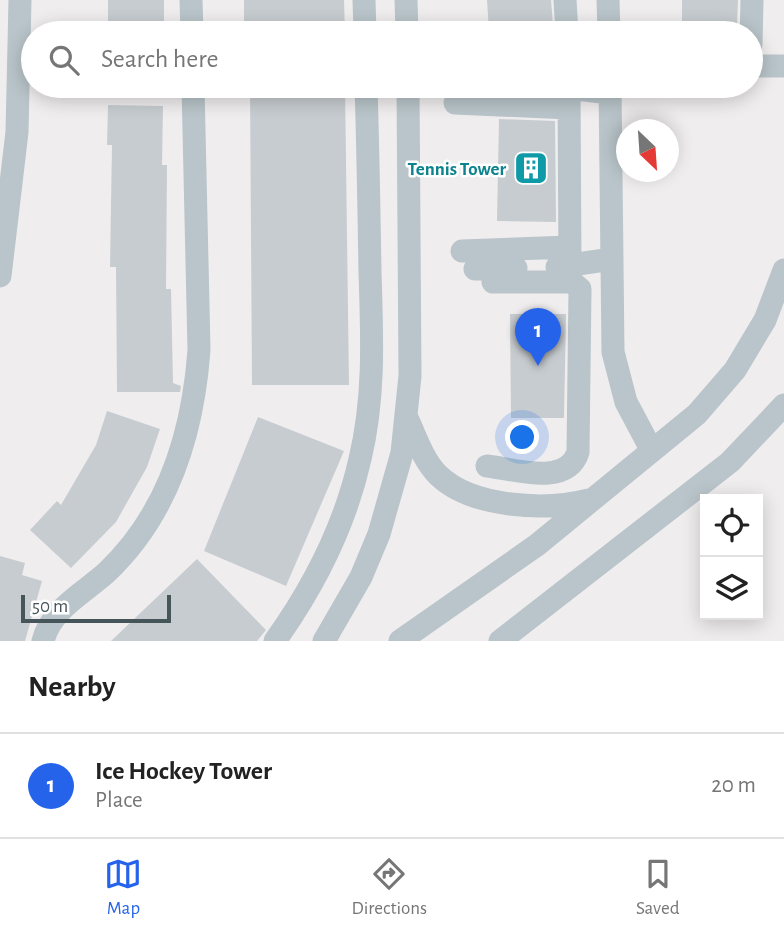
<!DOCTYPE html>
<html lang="en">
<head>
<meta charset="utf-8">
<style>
  body { margin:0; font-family:"Alegreya Sans",sans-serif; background:#f6f6f6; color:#222 }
  .controls { position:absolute; right:21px; bottom:21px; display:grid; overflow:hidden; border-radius:0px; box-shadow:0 4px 18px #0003 }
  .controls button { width:63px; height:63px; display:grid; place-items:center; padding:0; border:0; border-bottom:2px solid #e0e0e0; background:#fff; color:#222; font:35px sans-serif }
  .compass { position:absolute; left:616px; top:119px; width:63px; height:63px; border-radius:50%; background:#fff; box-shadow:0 4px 18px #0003; rotate:155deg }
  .scale { position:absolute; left:21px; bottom:18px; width:150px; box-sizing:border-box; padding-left:7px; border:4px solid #46555a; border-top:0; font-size:19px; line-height:24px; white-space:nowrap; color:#46555a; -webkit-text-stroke:5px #fff; paint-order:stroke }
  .you { position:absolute; left:523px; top:438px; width:24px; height:24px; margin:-18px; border:5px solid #fff; border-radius:50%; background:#1a73e8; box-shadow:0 0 0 10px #1a73e833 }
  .badge { display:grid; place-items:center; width:46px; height:46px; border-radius:50%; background:#2563eb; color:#fff; font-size:23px; font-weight:700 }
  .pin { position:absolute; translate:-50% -58px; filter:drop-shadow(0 2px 4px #0008) }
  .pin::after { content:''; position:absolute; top:37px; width:24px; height:21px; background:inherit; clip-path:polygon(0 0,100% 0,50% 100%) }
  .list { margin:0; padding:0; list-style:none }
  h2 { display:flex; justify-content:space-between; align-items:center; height:91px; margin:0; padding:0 28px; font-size:30px }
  h2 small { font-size:23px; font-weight:400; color:#767676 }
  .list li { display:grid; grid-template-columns:46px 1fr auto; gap:21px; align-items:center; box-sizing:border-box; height:105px; padding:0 28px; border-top:2px solid #e0e0e0 }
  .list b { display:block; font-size:26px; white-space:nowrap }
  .list p { margin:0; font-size:23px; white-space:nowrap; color:#767676 }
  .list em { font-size:23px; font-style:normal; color:#767676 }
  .icon { flex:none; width:38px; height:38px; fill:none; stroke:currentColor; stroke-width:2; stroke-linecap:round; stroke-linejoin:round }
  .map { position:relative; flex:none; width:784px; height:641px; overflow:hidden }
  .search { position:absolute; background:#fff; box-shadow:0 4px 18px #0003; left:21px; right:21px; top:21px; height:77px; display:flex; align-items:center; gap:18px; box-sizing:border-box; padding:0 24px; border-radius:38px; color:#767676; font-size:26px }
  .sheet { height:196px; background:#fff }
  nav { display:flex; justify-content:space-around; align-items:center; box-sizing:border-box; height:98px; border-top:2px solid #e0e0e0; background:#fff; font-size:19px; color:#767676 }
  nav a { display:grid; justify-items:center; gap:4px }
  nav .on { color:#2563eb }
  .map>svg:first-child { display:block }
  .building { fill:#c7ccd0 }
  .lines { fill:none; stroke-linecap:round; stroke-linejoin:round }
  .minor { stroke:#b9c5ca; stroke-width:23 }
  .labels { text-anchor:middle; stroke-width:5; stroke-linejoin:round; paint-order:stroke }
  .culture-label { font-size:19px; font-weight:bold; fill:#0d838f; stroke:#fff; text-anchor:end }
</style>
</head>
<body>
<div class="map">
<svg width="784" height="641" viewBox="0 0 784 641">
  <rect width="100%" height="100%" fill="#f0edee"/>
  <path class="building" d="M108 0H164V29H108Z
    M244 0H344L345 33H244Z
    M487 0H551L553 25 489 31Z
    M682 0H738L737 25H682Z
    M250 86H345L349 385H252Z
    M108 105 163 106 162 165H167L166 289H171L173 383 181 386 180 392H117L116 267H110L112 145H107Z
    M499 119 555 121 556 222 497 221Z
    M510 314H566L564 418H511Z
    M107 411 160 429 147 467 116 522 71 568 30 530 57 501 61 505 96 445Z
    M258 417 344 451 286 586 204 551Z
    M0 556 25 563 22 575 42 581 25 641H0Z
    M197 559 266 630 257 641H111Z"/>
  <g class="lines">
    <path class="minor" d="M191 0 192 33
      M364 0 365 33
      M406 0 407 33
      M565 0 567 33
      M608 0 609 33
      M751 44 752 0
      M751 66H784
      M477 86 560 87 610 93
      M610 86 613 352 626 402 652 451
      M569 88 570 266
      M455 103 569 108
      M462 251 570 247
      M557 267 612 259
      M475 269 516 268
      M0 276 17 132 20 0
      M407 418C416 437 423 460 438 475 472 508 546 511 589 500
      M487 466C514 469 567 487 578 452L580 289 572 282H493
      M43 641C51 609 84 593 107 572 169 513 193 433 199 350L193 86
      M275 641C315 585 345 526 360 459 375 397 372 335 370 273 369 210 368 148 366 86
      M324 641 361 577 379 534 402 453 410 376 408 86
      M400 641 537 545 697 414 735 370 765 320 784 270
      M500 641 730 462 784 405"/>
  </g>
  <defs>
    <g id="building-square" transform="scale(1.75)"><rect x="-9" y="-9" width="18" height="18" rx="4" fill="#0f9aa8" stroke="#fff"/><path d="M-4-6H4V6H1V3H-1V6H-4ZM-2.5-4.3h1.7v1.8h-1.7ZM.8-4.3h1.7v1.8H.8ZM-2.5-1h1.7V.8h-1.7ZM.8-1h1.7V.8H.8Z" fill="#fff"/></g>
  </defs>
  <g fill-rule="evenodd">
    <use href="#building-square" x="531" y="168"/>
  </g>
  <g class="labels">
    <g class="culture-label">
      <text x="506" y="175">Tennis Tower</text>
    </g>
  </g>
</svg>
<div class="controls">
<button><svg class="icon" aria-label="locate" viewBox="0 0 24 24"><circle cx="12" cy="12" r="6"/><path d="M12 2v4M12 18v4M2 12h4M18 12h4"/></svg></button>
<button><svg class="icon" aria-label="layers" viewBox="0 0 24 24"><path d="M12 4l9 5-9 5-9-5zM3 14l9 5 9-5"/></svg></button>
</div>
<svg class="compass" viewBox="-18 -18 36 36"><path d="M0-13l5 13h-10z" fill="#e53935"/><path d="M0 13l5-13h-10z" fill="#767676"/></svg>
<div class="scale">50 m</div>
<div class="you"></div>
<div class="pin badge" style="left:538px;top:366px">1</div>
<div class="search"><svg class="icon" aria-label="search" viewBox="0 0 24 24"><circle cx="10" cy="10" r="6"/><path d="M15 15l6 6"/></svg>Search here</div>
</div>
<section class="sheet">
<h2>Nearby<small></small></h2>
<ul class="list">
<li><span class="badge">1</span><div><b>Ice Hockey Tower</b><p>Place</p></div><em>20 m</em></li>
</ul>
</section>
<nav>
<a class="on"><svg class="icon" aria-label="map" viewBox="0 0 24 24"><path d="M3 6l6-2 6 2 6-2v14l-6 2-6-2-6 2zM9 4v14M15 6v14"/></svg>Map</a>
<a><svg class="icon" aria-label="directions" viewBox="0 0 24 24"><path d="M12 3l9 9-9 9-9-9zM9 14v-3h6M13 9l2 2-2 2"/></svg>Directions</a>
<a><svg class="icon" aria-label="saved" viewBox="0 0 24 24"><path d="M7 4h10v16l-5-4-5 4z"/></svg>Saved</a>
</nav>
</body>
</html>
